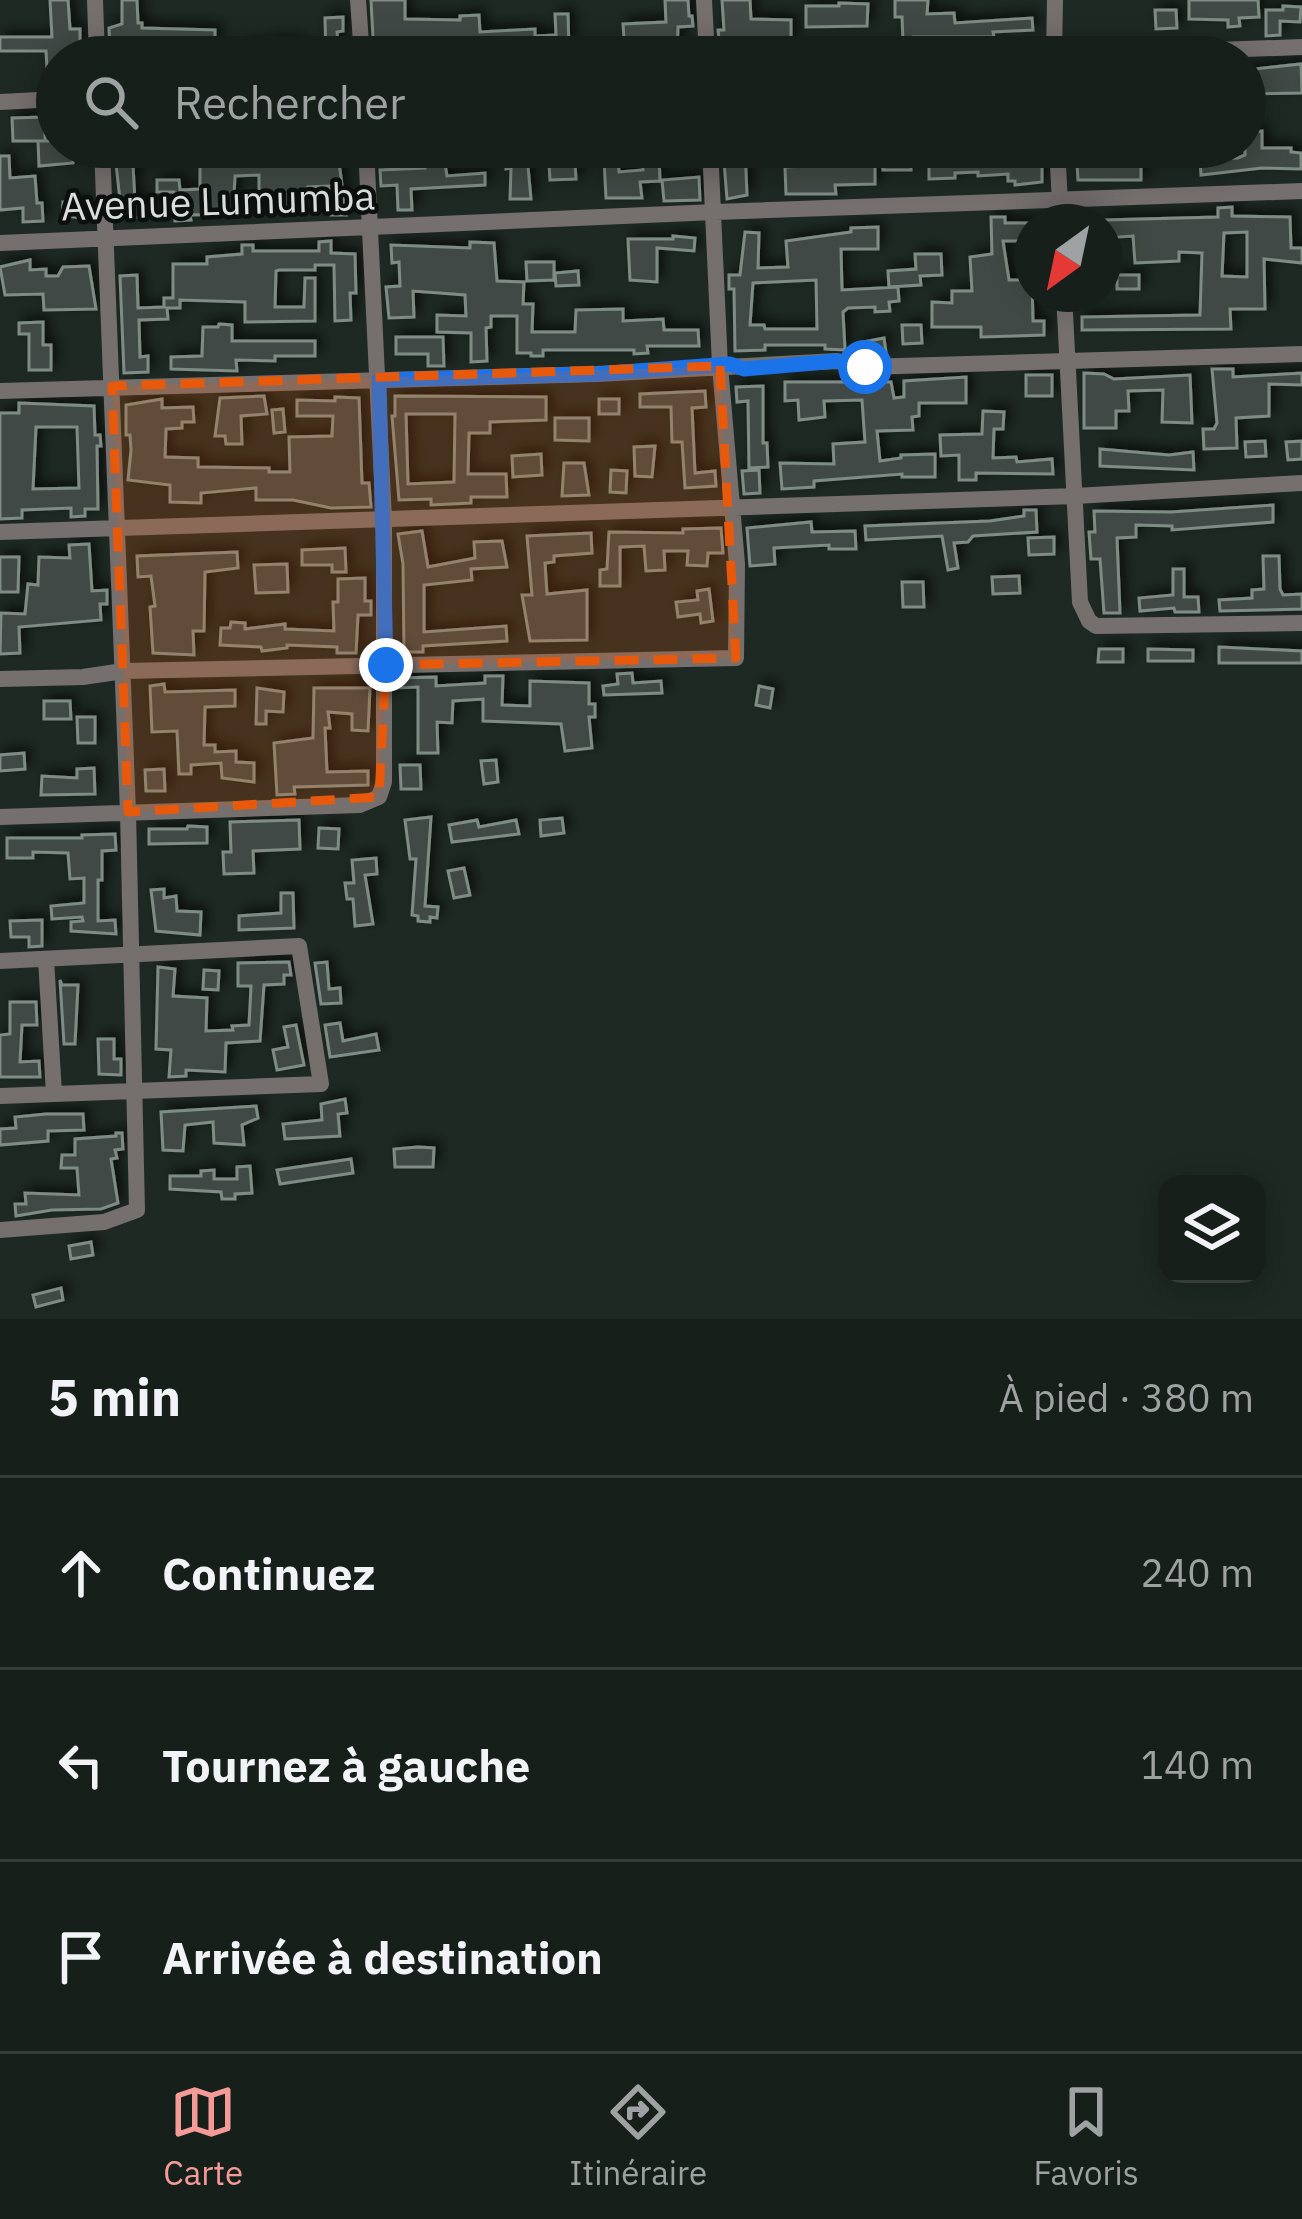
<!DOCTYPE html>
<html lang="fr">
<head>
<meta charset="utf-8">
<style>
  body { margin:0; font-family:"IBM Plex Sans",sans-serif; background:#232c27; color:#f1f3f6 }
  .controls { position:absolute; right:36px; bottom:36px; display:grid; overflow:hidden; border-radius:24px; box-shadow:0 6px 30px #0003 }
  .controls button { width:108px; height:108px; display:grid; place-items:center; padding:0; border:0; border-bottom:3px solid #353d39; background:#161f1a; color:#f1f3f6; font:60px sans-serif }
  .compass { position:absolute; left:1014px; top:204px; width:108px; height:108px; border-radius:50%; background:#161f1a; box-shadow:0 6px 30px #0003; rotate:213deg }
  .stop { position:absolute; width:36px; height:36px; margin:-27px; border:9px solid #1a73e8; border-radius:50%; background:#fff }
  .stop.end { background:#1a73e8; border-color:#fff; box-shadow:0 3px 12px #0008 }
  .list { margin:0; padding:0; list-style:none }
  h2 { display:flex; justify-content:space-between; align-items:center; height:156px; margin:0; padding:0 48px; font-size:51px }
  h2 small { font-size:39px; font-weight:400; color:#9ea2a2 }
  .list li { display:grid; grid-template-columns:78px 1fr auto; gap:36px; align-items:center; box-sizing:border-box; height:192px; padding:0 48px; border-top:3px solid #353d39 }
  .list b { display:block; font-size:45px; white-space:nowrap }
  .list em { font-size:39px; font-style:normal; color:#9ea2a2 }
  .icon { flex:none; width:66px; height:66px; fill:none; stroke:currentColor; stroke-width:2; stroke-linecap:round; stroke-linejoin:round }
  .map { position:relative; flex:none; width:1302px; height:1319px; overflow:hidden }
  .search { position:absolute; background:#161f1a; box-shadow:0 6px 30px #0003; left:36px; right:36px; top:36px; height:132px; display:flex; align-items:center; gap:30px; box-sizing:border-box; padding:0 42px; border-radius:66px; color:#9ea2a2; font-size:45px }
  .sheet { height:732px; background:#161f1a }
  nav { display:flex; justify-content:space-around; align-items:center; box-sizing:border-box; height:168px; border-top:3px solid #353d39; background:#161f1a; font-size:33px; color:#9ea2a2 }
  nav a { display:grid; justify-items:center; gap:6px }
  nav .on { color:#f59b97 }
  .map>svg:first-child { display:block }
  .building { fill:#3f4a44; stroke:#7f8c85; stroke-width:3; fill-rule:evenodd; filter:url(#shadow) }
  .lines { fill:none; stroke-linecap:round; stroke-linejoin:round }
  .street { stroke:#756f6e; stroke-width:16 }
  .route { stroke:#1a73e8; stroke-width:15 }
  .marked { fill:#e8590c; fill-opacity:0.2; stroke:#e8590c; stroke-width:9; stroke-dasharray:24 15; stroke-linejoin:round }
  .labels { text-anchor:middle; stroke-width:9; stroke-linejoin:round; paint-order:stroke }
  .street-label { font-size:39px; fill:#dae0dd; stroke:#0c100e }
</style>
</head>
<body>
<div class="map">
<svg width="1302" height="1319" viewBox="0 0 1302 1319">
  <defs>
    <filter id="shadow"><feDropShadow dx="5.5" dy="-5.5" stdDeviation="6" flood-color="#0009"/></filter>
  </defs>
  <rect width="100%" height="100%" fill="#1e2923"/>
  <path class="building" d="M50 0H68L70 29H80V57H57V86H48L46 51H0V37H52Z
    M122 0H137L138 23H142V28L215 30V43H196V57H110L109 28 122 24Z
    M371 0H405V19L460 20V16L479 15 480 32 535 29V44L510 45 511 57H463L461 39 410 40V57H386L385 38H373Z
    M665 0H688L689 16H692L693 26 678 27 677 57H661V50L625 52 623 24 666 22Z
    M722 0H750L751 19 791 20V44H752L751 57 721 56 718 30H724Z
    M895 0H928L927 14 954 13 955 23 1032 18 1033 30 993 32 994 37H914L915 41H903L902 17H895Z
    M1189 0H1258L1259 17 1239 18 1240 26 1228 27V20L1189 19Z
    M839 3 868 4 867 26 806 27V6H839Z
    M1283 6 1301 7 1300 22 1280 21V35L1266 36V10H1283Z
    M1155 10H1176L1177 28 1156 29Z
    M555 14H568L569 50 537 52V36L556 35Z
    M343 17V31L337 32 339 57H326L325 18Z
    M271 42 302 44 301 57H243L242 47 271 45Z
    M1301 64 1302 93 1245 94V70Z
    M45 117V141H13L12 118Z
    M1262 131V148H1291V152L1301 153V169L1262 168 1201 175 1200 160 1238 158 1245 155V132Z
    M38 141H57V147H73V163L39 166Z
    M141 147H172L173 156 151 157 152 165H133L135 201H145V217L122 218 115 155 142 154Z
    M200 147H259L260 165 286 164 285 147H337L346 215H331L330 186 308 187 309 205 287 207V194H259V175L235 176 233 214 190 215 191 220 175 221 174 192H157V180H179L180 190 200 189Z
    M766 147H792V158L766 157Z
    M825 147H837L836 165 875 164V184L835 185 836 194H786L785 167 825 165Z
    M938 147H984L985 156 1011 155V147H1029V161L1042 162V182L1015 185V181H1008V174L978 176V172L955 173V178L929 179V161H937Z
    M1127 147H1179L1178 161 1141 160V180H1078L1077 163H1127Z
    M745 148 747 195 727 199 723 149Z
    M527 155 531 199H510L511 168 506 169V156Z
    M659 155 660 181 640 182 642 198H606L604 159 618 158 619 172 643 170 642 156Z
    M0 156H9L10 178 35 176 37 203H42L43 221 23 222V208L0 210Z
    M911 156V170H883L882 157Z
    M444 158 447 176 485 173V185L411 189 412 210H398L397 185 381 186 380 170 425 168V160Z
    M575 163 576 179 550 180 549 164Z
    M699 177 700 200 664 201 662 180Z
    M63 202 86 204 85 218 62 216Z
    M1232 207V216L1290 217 1291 248H1302V263L1264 259 1265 309H1230L1231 329 1082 330V317L1200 315 1202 253 1179 252V261L1135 263 1133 236 1104 238V220L1218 217V208ZM1247 232V277L1222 276 1224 233Z
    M991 217H1005V223H1032V241H1003L1009 280H1032L1033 321H1044V335L981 337V327H932V302L952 303V291H972L970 257 992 254Z
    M878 227V249H841L842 290 898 287 899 301 889 302 890 311 875 312V307L848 308 843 312 845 350 825 349V345H765V350L735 351 734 289H729V275H740L745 232 759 233 758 268 788 267 786 241 851 232V228ZM816 280 817 329H765L764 325H750L753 283Z
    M673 236 695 238 694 251 657 248V282L630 280 628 239H673Z
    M331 241V253L355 254 356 293H350L351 320 335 321 334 265H315V270H279L276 271 275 307H304L305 278H315V321L245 322V302L180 300V308H167L168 319 139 320 140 357 148 356V372L124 373 120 276 137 275 138 308 164 307V298H173V264H207V257L242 254V245H253V251H319V242Z
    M470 242 494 243 497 281 524 282 523 304H533L532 332H575L576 310 623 309V321L663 319 664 330H698L699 346H647L648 353 634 354V350H543V356H531V353H517V316H491V327L486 328 487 361 471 362V333L437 332V315L466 316 465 295 413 291 414 317 389 318 386 287 400 286 399 262 392 263 391 245 470 248Z
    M915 254H941L942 275 920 276 921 285 889 287 888 271 916 269Z
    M30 260V270L46 269V276H58L63 267 89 266 96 309 44 310 43 294 5 295 0 267Z
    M526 262H554V280L527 281Z
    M578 271 579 285 556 286 555 273Z
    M1117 275H1139V289H1117Z
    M43 322V345H51V370H29V334H19V323Z
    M219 324 232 325V341H315V356H275V361L236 360 237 371 171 369V357L202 356 203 327H218Z
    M902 325H921L922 343 903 344Z
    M396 337H443L444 366H428V354H396Z
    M884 338 886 352 860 353 858 343Z
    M1212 369H1233V377L1302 373V385L1269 384V416L1236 418 1237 448 1204 449 1203 429H1214L1217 423Z
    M1084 373 1104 374 1114 379 1190 375 1192 423 1162 422 1163 390 1128 391 1129 411H1116V428H1084Z
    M1026 375H1052V396H1026Z
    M966 377V403H919V416L912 417 913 430 877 431 880 461 901 458V455L935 454V477H902V474L814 481V487L782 489 780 463 834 464 833 444 865 442 862 400 824 401 825 417 799 420 798 400 785 401V382H891L894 398 904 397V381Z
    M763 386V443H767L768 467 749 468 748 401 737 402 736 387Z
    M705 391 706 407 692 408 695 473 715 471 716 486 685 488 682 442H672L671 407H640V394Z
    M264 396 267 414 241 416 242 444H226L225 436H215L220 398Z
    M395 396 546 397V420L490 422V433H469L468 474H506L507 497H471V503L431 505V499L399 500 392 416H395ZM406 414H455L454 482 408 484Z
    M335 397 359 398 362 483H369L371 507 331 508 293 500H256V488L201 493V503L170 502V485L128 480 131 450 130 435H126V405L162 399V408L193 407 194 422H182V428L166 429 165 457 198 458V467L269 468V472H290L289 437 332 436 333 416H297V400L335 401Z
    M599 399H619V414H599Z
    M19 403 94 406 95 435H100L101 446H97L98 509H85V516L71 517V508L22 510V518L0 519V413H19ZM36 427H77L79 488 33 489Z
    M283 409 285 432 274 433 272 410Z
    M983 411 1004 412 1003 429H994L993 458 1016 457 1017 462 1052 459 1053 474 976 473V480H959V455L941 456 940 435 982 434Z
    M555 418H589V441L555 440Z
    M1265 441 1266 456 1246 457 1245 442Z
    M1302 441V459L1288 460 1286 442Z
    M655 446 652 477 635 476 634 447Z
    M1100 449 1169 455 1193 452 1194 470 1100 466Z
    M541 454 542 475 513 477 512 456Z
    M564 463H584L589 495 562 496Z
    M611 470 627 471 626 493 610 492Z
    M759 470 760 493 744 494 742 471Z
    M1273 505V522L1172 530V526L1136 525V537L1117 538 1120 613H1104L1100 559H1091L1089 532H1095L1094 511 1171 512Z
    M1024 510H1036L1037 532 973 536 968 542 954 543 958 568 948 570 942 536 866 540 865 526 990 521 1024 516Z
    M811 522 812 532 855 531 856 549H829V545L774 548 775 564 750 566 747 528Z
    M721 528 723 553H708L707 566 687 565 688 551H664L665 570 646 571 644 546 620 547V586H600V570L607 569 609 532 683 533V529Z
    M422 531 428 567 475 558 474 542 502 541 507 567 471 569 472 580 424 585V632L506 626 507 641 423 646V652H404L403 564 398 534Z
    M591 533 592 553 554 556V562L545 563 547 594 587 590V640L530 641 522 595H532L527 536Z
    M1054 537V554L1029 555 1028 538Z
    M89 544 92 591 107 590V604H100L101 620 19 627 20 653 0 654 1 613 25 614 28 584 38 585 39 557 70 558 69 545Z
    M345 548 346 572H332V565H302V550Z
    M237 552 238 568 205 572 204 631H193L194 655 153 653 150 607 155 606 151 576 138 577 137 556Z
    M1263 556H1279L1280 589 1283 595 1302 594V609L1220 611 1219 600 1252 598V590L1264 589Z
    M0 557H19L18 592H0Z
    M287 564 288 592 256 593 254 565Z
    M1173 569H1184V597H1198L1199 612H1175L1174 608 1140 611 1139 598 1173 595Z
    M1019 576 1020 593 993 594 992 577Z
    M365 578V601H371V615H358L356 653H337V647L287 645V648L262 651 261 647 220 645 221 628H230L231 622 245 623V629L285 624V629L334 631 333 602H338V579Z
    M902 582H923L924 607H903Z
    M709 589 713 621 701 623 700 614 678 617 676 602 698 600 697 591Z
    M1219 647 1302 651V663H1219Z
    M1099 649H1123V662H1098Z
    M1148 649 1193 650V661H1148Z
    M632 673 633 683 661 681 662 693 604 695 603 686 618 684 617 674Z
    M485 676H503L502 705 530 706V681L589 683V704H595V717H589L592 748 565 751 561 724 483 721V699L453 701 452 723 437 722 438 753H418V687L397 688V678L436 677V686L485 683Z
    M164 684 165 692 235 690V706L205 707 204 745H215V752L236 751V762L254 763V782L222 778 221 763 191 765V774H179L177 731 152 732 150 686Z
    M759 686 773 689 770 708 756 705Z
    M257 688 284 692 283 712 266 711V724H256Z
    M314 688H370L368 731 352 730V714L328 712 330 728H325L327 772 368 771V785L294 787 295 794 277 795 274 743 313 738Z
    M44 701H70L71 719H44Z
    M77 717H95V743H78Z
    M24 753 25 769 0 771V755Z
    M496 760 498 782 484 784 481 761Z
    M400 765H420L421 789H401Z
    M94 768 95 794 41 795 42 776 77 778V769Z
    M164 769 165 791H146L145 770Z
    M431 817 425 906 438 907 437 918 430 917V922L418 921V916L412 915 416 859H410L405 820Z
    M562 818 564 833 541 836 540 820Z
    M299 820 300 849 253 851 254 873 224 874 223 852H231L230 822Z
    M477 820 479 827 516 820 519 834 452 842 449 825Z
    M188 826 207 827V843L149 844V829H187Z
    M319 828 339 829 338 849 318 848Z
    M115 834 116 850 102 851V880H98V921L115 920 116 934 71 931V922L83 921 82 917 52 919 51 906 84 903V878L70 879 68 853 33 852V858H7V838H82V835Z
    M376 858 377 874 365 875 373 924 355 926 353 899H347L345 883H354L352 860Z
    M464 868 470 895 454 898 448 871Z
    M164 889V898L176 896 177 911 201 912 200 935 156 931 151 890Z
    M281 893H293L294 928 239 930V916L281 913Z
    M42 920V946L29 947V937H11L10 921Z
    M289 962 291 975H284V984L264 985 260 1041 226 1043 225 1072 186 1070V1076L169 1077 171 1050 156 1049 158 967 175 969 173 996 207 998 206 1031 233 1030 232 1026 249 1025 251 986H238V963Z
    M327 962 329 989 340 988 341 1003 321 1004 315 963Z
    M204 970 219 971 218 990 203 989Z
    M60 980 62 985H78L75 1044H64Z
    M10 1002H36L37 1025H22L20 1062 39 1061 40 1077H0V1035L10 1034Z
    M340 1023 343 1041 376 1034 379 1050 330 1057 325 1025Z
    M296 1025 304 1065 277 1070 273 1050 288 1047 284 1027Z
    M98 1039H114V1059H121V1075L99 1074Z
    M345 1099 347 1113 338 1114 340 1136 285 1139 283 1124 322 1120 321 1104Z
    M256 1106 258 1118 242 1125 244 1145 214 1143 213 1122 185 1125 183 1151 163 1150 161 1112Z
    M46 1114H83L84 1130 48 1131V1141L0 1145V1129L16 1128 15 1117Z
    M116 1133H122L123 1149 115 1150 117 1158 111 1159 118 1203 101 1209 52 1210 16 1216 15 1204H26L25 1193 79 1195 77 1168H61L62 1155H75V1139L116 1136Z
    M418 1147 434 1148 433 1167H395L394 1149Z
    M351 1159 353 1173 280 1184 277 1170Z
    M250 1166 252 1193 235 1194V1199H222L221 1192 170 1189V1176H201V1171L214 1170V1179H237V1167Z
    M91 1242 93 1255 71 1259 69 1246Z
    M61 1288 63 1300 36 1307 33 1295Z"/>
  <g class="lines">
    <path class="street" d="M95 0 97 57
      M358 0 362 57
      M704 0 707 57
      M1023 57 1302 47
      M1054 57 1055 0
      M0 102 57 99
      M1057 147 1061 222
      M0 243 715 212 1302 191
      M1064 294 1080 602 1089 621 1096 626 1302 623
      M0 391 597 374 837 361 865 367 1302 354
      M0 532 1075 496 1302 483
      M0 679 83 677 123 671 736 658 737 564 720 366 710 147
      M0 817 360 805 379 797 384 782V520L366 147
      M46 959 54 1094
      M0 961 299 946 321 1084 0 1096
      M0 1230 104 1222 137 1210 128 812 102 147"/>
  </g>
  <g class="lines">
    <path class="route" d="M386 665 379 380 597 374 730 364 744 369 837 361 865 367"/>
  </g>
  <path class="marked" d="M720 366 736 658 386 665 379 797 128 812 112 386Z"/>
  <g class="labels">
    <g class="street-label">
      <text transform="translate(218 201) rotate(-2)" y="14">Avenue Lumumba</text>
    </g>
  </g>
</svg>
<div class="controls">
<button><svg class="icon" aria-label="layers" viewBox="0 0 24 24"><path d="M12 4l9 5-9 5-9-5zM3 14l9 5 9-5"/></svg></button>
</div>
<svg class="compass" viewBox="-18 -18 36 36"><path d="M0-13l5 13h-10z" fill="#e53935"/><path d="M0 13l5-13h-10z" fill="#9ea2a2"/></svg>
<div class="stop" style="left:865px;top:367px"></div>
<div class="stop end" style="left:386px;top:665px"></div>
<div class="search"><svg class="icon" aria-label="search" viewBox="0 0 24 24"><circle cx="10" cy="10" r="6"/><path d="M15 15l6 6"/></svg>Rechercher</div>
</div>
<section class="sheet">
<h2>5 min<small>À pied · 380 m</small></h2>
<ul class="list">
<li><svg class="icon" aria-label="ahead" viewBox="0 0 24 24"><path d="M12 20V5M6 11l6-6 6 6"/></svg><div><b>Continuez</b></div><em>240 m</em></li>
<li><svg class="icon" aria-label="left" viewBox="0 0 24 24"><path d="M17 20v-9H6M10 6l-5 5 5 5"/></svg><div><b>Tournez à gauche</b></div><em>140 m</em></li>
<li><svg class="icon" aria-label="arrive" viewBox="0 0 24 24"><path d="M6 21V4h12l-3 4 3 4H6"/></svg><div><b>Arrivée à destination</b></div></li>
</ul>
</section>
<nav>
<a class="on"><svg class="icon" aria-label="map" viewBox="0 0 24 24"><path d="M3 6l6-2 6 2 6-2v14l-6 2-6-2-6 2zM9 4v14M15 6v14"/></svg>Carte</a>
<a><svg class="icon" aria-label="directions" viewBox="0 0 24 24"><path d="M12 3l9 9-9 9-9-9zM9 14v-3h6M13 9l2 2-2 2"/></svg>Itinéraire</a>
<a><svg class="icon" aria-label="saved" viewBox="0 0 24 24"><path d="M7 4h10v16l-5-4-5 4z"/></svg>Favoris</a>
</nav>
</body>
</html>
